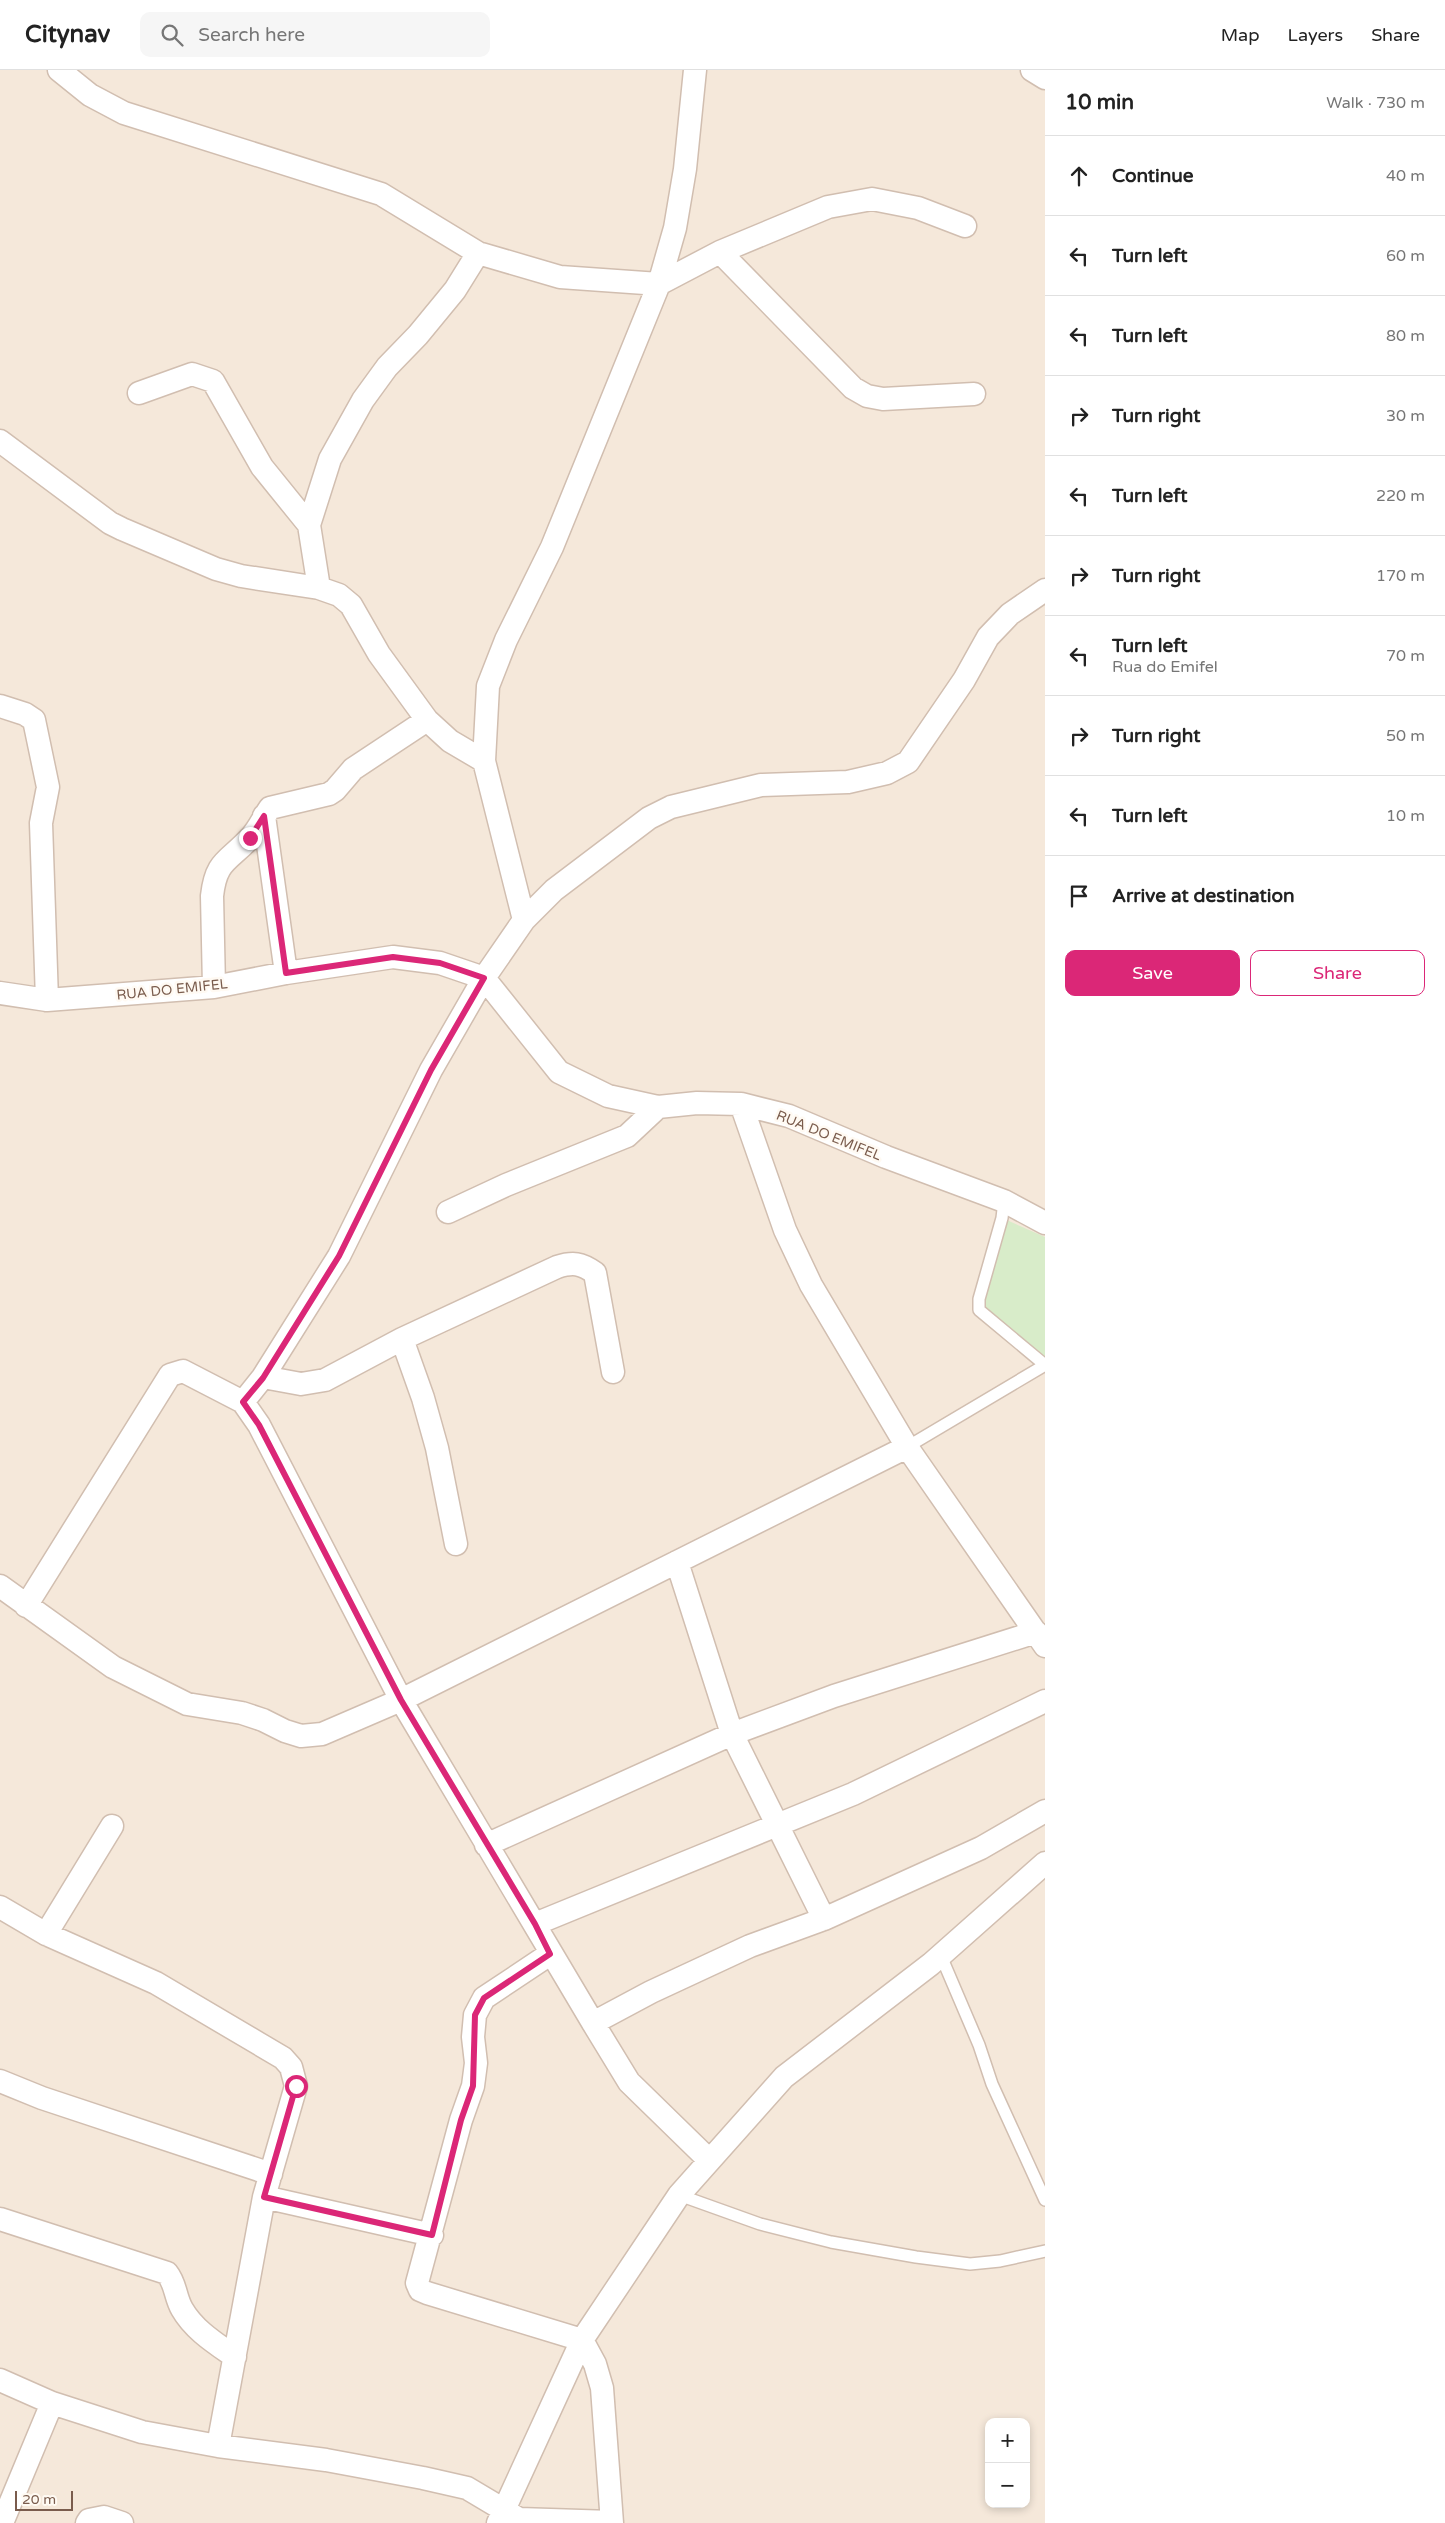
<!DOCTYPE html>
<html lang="en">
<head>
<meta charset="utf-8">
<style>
  body { margin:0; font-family:"Varela Round",sans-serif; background:#f6f6f6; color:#222 }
  .controls { position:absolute; right:15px; bottom:15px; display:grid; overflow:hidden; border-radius:10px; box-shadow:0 2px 8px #0003 }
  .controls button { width:45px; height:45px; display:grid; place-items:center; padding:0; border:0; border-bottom:1px solid #e0e0e0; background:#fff; color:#222; font:25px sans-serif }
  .scale { position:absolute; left:15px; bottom:12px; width:58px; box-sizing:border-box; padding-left:5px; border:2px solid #7a5c4d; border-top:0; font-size:14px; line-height:18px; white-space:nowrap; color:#7a5c4d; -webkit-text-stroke:4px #fffaf3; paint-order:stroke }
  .stop { position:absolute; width:15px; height:15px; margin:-11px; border:4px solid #db2777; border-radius:50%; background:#fff }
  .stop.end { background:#db2777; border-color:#fff; box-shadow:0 1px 5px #0008 }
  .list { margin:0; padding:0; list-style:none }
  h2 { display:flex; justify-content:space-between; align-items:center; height:65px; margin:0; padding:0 20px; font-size:21px }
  h2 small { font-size:16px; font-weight:400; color:#767676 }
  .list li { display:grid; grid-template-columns:32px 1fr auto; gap:15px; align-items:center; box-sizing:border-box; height:80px; padding:0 20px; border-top:1px solid #e0e0e0 }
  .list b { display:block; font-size:19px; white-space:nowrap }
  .list p { margin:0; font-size:16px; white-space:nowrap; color:#767676 }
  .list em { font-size:16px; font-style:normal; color:#767676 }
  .actions { display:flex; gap:10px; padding:15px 20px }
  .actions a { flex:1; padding:11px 0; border:1px solid #db2777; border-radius:10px; text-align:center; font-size:18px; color:#db2777 }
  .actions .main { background:#db2777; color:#fff }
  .icon { flex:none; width:28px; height:28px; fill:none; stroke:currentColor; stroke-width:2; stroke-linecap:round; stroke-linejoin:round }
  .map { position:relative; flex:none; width:1045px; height:2453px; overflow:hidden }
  header { display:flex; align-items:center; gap:30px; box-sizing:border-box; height:70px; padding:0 25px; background:#fff; border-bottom:1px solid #e0e0e0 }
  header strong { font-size:24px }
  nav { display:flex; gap:28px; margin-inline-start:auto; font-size:18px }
  .search { width:350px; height:45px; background:#f6f6f6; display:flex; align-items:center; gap:12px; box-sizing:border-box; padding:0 18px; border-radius:10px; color:#767676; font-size:19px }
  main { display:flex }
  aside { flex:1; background:#fff }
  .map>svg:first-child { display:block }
  .residential { fill:#f5e8da; fill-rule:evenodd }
  .green { fill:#d8ecc9 }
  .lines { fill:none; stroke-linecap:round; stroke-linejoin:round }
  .lane-casing { stroke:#d1beb0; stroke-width:14 }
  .street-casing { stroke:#d1beb0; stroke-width:25 }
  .lane { stroke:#fff; stroke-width:11 }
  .street { stroke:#fff; stroke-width:22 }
  .route { stroke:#db2777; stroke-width:6 }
  .labels { text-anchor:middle; stroke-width:5; stroke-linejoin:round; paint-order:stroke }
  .street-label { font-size:14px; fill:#7a5c4d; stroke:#fffaf3 }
</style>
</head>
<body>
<header>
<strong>Citynav</strong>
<div class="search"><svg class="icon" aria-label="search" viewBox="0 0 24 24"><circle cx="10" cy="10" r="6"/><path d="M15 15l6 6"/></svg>Search here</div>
<nav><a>Map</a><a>Layers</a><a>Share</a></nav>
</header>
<main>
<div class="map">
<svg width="1045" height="2453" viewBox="0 0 1045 2453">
  <rect width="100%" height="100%" fill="#fdf6ec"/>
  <path class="residential" d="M0 0H1045V2453H0ZM989 2352H1026V2434H989Z"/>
  <path class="green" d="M1002 1148 1045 1167V1295L979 1240Z"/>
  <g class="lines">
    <g class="lane-casing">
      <path id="lane" d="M1004 1131 1002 1148 979 1229V1240L1045 1295
        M907 1377 1045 1295
        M941 1886 979 1975 992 2014 1045 2130
        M679 2125 760 2154 831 2172 916 2187 970 2194 1000 2191 1045 2181"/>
    </g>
    <g class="street-casing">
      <path id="street" d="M59 0 90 25 124 43 381 124 478 183 560 207 659 214 720 182 828 137 872 129 918 138 965 156
        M1032 0 1045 8
        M720 182 853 318 867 326 883 329 974 324
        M139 323 192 304 213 311 262 397 309 455
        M0 371 110 453 122 459 216 499 241 506 319 518 339 525 351 535 379 584 427 650 450 671 484 691
        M319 518 309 455 330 389 363 330 387 297 418 265 455 220 478 183
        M0 636 25 644 34 650 48 717 41 753 47 930
        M264 746 286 903
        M524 850 484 691 488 616 506 570 552 477 659 214 675 158 685 99 695 0
        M214 917 212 826C216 790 228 792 250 768 258 760 263 748 270 738L329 724 335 720 353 699 427 650
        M0 923 47 930 214 917 286 903 393 887 440 893 484 908 559 1002 608 1026 658 1037 697 1033 741 1034 789 1046 886 1087 1004 1131 1045 1153
        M741 1034 785 1160 811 1215 907 1377 1045 1576
        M448 1142 506 1115 627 1066 658 1037
        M402 1269 423 1328 437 1378 456 1474
        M263 1307 301 1314 325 1310 402 1269 557 1197C573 1192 581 1193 595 1203L613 1302
        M243 1332 263 1307 339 1186 431 1000 484 908 524 850 554 820 649 748 671 737 761 715 848 712 887 703 908 692 964 610 988 567 1010 544 1045 520
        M677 1492 732 1664 824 1849
        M0 1516 113 1597 187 1634 242 1643 263 1650 285 1661 301 1666 322 1664 401 1630 907 1377
        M26 1536 170 1305 183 1301 243 1332 259 1355 401 1630 593 1953 629 2012 709 2090
        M486 1775 732 1664 834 1626 1036 1562
        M0 1837 46 1864 156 1913 283 1988 291 1997 296 2016 264 2127 218 2376
        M535 1854 853 1724 1045 1631
        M46 1864 112 1756
        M550 1884 484 1928 475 1945 473 1967 476 1993 473 2016 461 2050 417 2213 420 2220 427 2223 582 2270 595 2294 602 2318 612 2453
        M593 1953 651 1922 750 1876 824 1849 981 1778 1045 1741
        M0 2011 42 2028 271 2104
        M264 2127 432 2165
        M0 2149 167 2203C176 2214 175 2227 182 2239 194 2260 215 2273 235 2287
        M0 2310 52 2333 142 2362 218 2376 326 2390 423 2408 467 2418 519 2449 612 2452
        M2 2453 52 2333
        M87 2453 89 2450 104 2447 122 2453
        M498 2453 582 2270 679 2125 784 2007 931 1894 1045 1793"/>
    </g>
    <use href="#lane" class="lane"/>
    <use href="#street" class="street"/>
  </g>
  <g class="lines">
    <path class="route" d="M250 768 264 746 286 903 393 887 440 893 484 908 431 1000 339 1186 263 1308 243 1332 259 1355 401 1630 535 1854 550 1884 484 1928 475 1945 473 2016 461 2050 432 2165 264 2127 296 2016"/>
  </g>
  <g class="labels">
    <g class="street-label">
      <text transform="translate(172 919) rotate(-6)" y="5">RUA DO EMIFEL</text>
      <text transform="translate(829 1065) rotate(22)" y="5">RUA DO EMIFEL</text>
    </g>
  </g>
</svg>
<div class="controls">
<button>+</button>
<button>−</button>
</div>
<div class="scale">20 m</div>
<div class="stop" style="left:296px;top:2016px"></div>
<div class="stop end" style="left:250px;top:768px"></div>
</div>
<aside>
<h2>10 min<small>Walk · 730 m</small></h2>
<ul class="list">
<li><svg class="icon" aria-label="ahead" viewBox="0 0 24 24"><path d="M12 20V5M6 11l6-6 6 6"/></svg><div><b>Continue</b></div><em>40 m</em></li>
<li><svg class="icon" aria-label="left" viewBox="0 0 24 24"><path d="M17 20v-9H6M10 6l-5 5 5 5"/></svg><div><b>Turn left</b></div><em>60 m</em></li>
<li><svg class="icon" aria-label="left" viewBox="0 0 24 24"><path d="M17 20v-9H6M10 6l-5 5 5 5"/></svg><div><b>Turn left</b></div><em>80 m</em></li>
<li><svg class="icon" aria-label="right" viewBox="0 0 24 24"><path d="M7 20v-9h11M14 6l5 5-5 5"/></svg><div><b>Turn right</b></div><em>30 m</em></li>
<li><svg class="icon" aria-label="left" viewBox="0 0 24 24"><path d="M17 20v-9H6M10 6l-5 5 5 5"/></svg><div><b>Turn left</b></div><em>220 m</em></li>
<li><svg class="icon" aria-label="right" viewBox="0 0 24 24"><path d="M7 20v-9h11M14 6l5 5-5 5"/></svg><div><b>Turn right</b></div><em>170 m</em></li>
<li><svg class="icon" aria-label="left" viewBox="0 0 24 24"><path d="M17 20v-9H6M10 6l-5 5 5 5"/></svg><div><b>Turn left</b><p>Rua do Emifel</p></div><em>70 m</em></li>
<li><svg class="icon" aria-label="right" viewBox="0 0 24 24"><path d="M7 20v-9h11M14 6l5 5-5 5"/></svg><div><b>Turn right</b></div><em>50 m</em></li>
<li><svg class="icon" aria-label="left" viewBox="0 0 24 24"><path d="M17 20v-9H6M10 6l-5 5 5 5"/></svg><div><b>Turn left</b></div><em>10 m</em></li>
<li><svg class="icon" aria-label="arrive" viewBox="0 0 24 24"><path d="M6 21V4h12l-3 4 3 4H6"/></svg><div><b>Arrive at destination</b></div></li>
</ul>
<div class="actions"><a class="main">Save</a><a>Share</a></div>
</aside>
</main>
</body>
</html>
